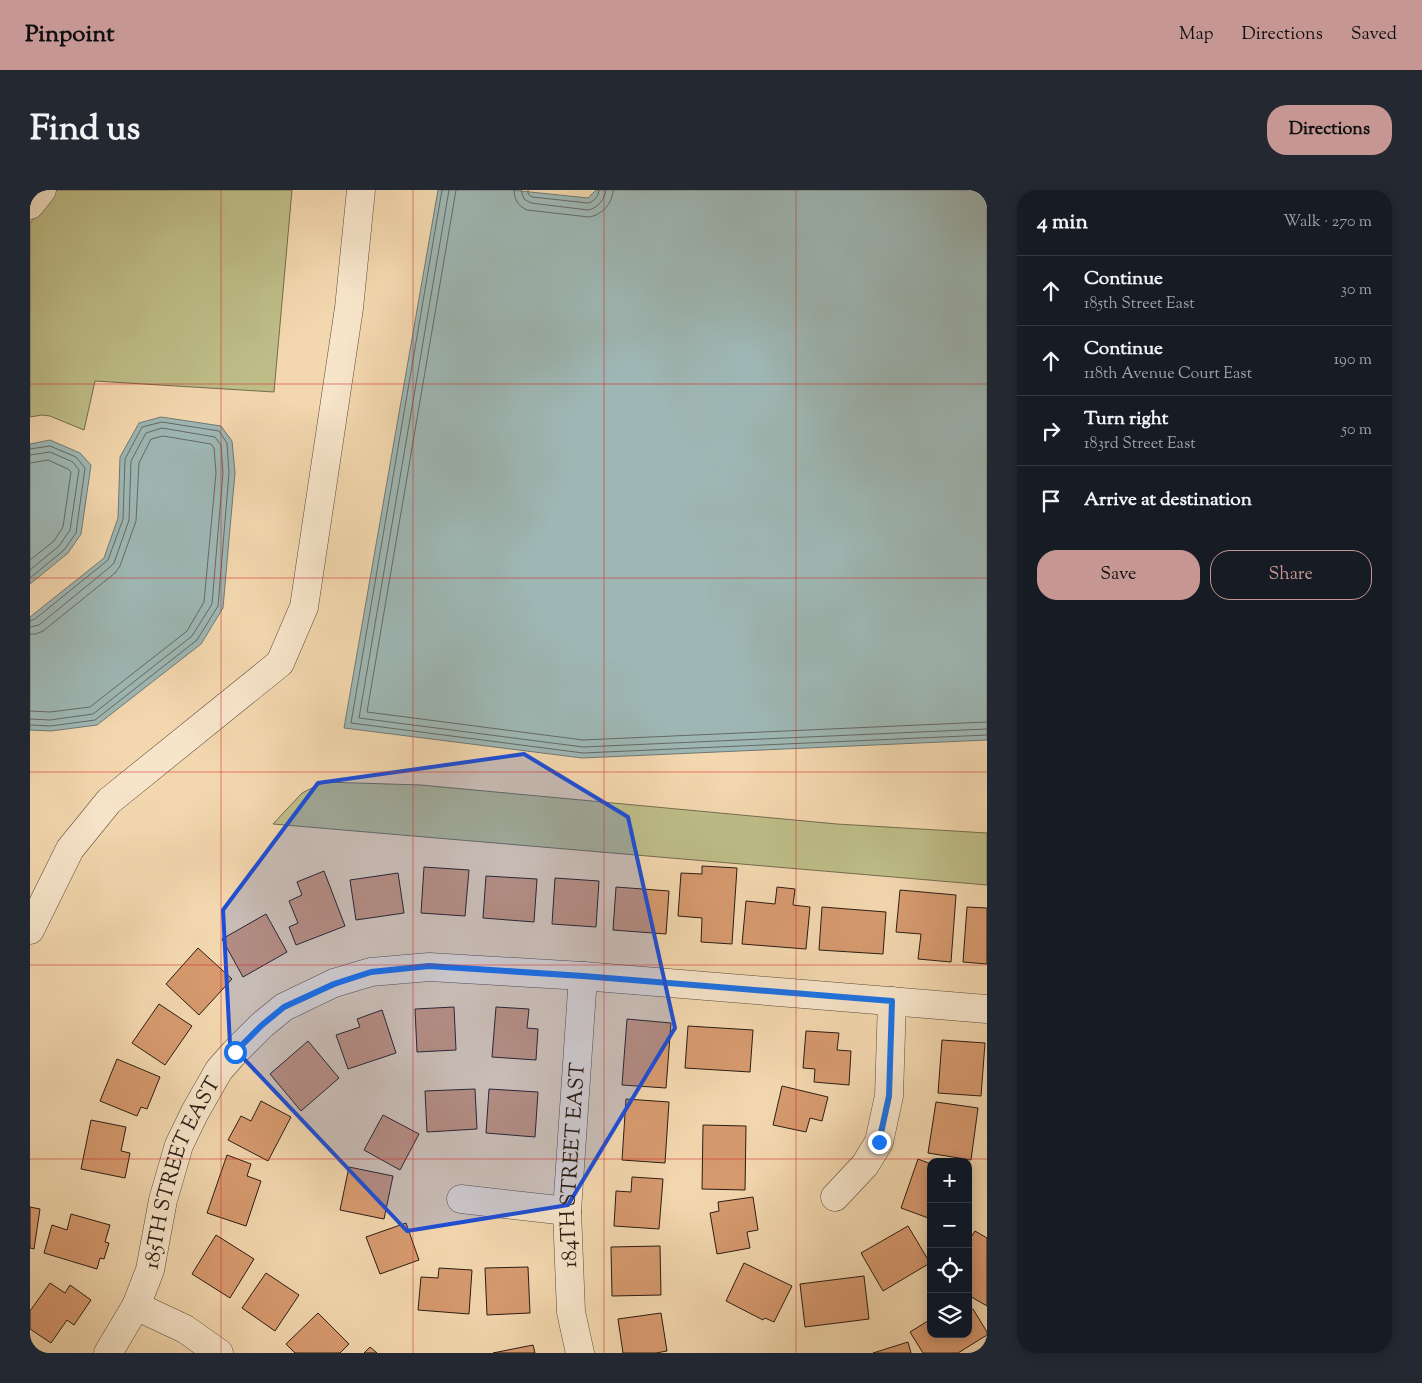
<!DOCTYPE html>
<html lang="en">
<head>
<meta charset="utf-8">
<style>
  body { margin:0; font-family:"Sorts Mill Goudy",serif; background:#242831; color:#f1f3f6 }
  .controls { position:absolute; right:15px; bottom:15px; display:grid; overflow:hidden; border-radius:10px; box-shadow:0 2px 12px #0003 }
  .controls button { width:45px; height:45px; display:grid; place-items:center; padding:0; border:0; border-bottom:1px solid #363941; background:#171b24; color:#f1f3f6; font:25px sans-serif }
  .stop { position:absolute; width:15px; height:15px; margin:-11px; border:4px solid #1a73e8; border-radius:50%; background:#fff }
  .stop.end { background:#1a73e8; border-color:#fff; box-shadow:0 1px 5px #0008 }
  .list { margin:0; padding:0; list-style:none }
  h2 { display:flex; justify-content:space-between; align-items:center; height:65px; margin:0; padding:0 20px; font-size:21px }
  h2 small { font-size:16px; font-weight:400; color:#9ea1a6 }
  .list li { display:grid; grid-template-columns:32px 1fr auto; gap:15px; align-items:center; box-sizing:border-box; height:70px; padding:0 20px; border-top:1px solid #363941 }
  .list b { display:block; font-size:19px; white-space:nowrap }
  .list p { margin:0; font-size:16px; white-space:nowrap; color:#9ea1a6 }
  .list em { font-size:16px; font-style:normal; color:#9ea1a6 }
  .actions { display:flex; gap:10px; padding:15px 20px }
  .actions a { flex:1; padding:11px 0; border:1px solid #c59692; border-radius:20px; text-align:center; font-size:18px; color:#c59692 }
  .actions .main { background:#c59692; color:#111 }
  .icon { flex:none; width:28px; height:28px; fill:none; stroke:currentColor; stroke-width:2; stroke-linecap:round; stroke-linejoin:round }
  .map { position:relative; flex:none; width:957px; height:1163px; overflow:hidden; border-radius:20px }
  header { display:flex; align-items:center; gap:30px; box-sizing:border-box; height:70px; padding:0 25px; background:#c59692; color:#111 }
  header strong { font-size:24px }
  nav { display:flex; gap:28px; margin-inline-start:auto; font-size:18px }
  .intro { display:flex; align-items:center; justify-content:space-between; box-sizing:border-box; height:120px; padding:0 30px }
  h1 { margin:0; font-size:35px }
  .button { padding:12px 22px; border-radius:20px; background:#c59692; color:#111; font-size:18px; font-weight:700 }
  main { display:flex; gap:30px; padding:0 30px }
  aside { flex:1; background:#171b24; border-radius:20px; box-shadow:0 2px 12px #0003 }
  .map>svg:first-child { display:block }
  .green { fill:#bebd88; stroke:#746c4e }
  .water { fill:#9eb7b4; stroke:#707974 }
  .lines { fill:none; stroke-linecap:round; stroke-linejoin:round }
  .shore { stroke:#646a64; stroke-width:1 }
  .building { fill:#d79a6f; stroke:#2a1c13 }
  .minor-casing { stroke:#5c4b3a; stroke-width:29 }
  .minor { stroke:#f7e5ca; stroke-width:28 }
  .route { stroke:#1a73e8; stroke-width:6 }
  .marked { fill:#1d4ed8; fill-opacity:0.2; stroke:#1d4ed8; stroke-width:4; stroke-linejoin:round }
  .grid { fill:none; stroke:#d62828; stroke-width:1; stroke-opacity:0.55 }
  .labels { text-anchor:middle; stroke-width:5; stroke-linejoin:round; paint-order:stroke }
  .street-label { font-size:21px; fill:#2a1c13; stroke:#f7e5ca }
</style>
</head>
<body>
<header>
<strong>Pinpoint</strong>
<nav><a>Map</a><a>Directions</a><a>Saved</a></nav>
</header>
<div class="intro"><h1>Find us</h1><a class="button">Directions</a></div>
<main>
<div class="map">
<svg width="957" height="1163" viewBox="0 0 957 1163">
  <rect width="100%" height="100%" fill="#f3d7ae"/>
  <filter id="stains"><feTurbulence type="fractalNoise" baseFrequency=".004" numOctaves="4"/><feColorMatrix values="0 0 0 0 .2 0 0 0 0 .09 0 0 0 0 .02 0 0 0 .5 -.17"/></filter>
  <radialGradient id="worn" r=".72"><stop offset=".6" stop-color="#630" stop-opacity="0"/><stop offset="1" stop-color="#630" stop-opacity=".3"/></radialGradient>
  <path class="green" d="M27 0H262L244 202 65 191 54 240 20 226 12 225 0 227V33Z
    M294 592 391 595 807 634 957 643V695L243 634 272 603Z"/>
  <path class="water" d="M408 0H481L558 8 566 0H957V550L552 568 314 538Z
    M131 227 191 236 202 251 205 283 199 349 193 418 171 454 67 535 21 541 0 540V427L74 368 88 328 90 267 109 233Z
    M20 250 50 263 61 275 51 344 38 363 0 394V254Z"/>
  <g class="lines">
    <path class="shore" d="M412 0 321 533 553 563 957 545
      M419 0 329 528 553 557 957 539
      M426 0 337 522 553 550 957 532
      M484 0C484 9 488 16 497 20L559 27C572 25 583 13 583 0
      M491 0 494 9 501 13 558 20C568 18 575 9 576 0
      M498 0V4L502 7 558 13C564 12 569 6 569 0
      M0 259 20 256 46 267 55 278 46 343 34 360 0 388
      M0 265 20 262 43 272 49 280 40 340 29 356 0 380
      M0 273 18 270 38 279 41 282 33 337 24 351 0 370
      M0 431 5 429 78 370 93 329 95 269 112 237 132 232 189 241 197 253 199 283 188 416 167 450 65 530 21 536 0 535
      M0 437 9 435 80 377 84 373 99 330 101 271 116 243 132 238 185 247 191 255 193 283 182 414 162 446 63 524 20 530 0 529
      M0 444H6L13 441 85 383 90 376 106 331 109 273 121 249 133 246 181 254 184 258 186 283 174 412 157 441 60 517 20 522 0 521"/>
  </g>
  <path class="building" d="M672 676 707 678 702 754 671 752 672 728 648 726 651 683 672 684Z
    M394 677 439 680 435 726 391 723Z
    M294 681 315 736 266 755 259 737 268 733 259 711 272 705 267 692Z
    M368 683 374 723 326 730 320 690Z
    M456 686 507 689 504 732 453 728Z
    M525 688 569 691 566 737 522 734Z
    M586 697 639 701 636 744 583 740Z
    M747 697 765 699 763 715 780 717 776 759 712 754 716 711 745 714Z
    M870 700 926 705 921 772 888 769 891 744 866 742Z
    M792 717 856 722 853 764 789 760Z
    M937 717 957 718V774L933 772Z
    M236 724 257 762 213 787 192 749Z
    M168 758 202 789 169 825 136 794Z
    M129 814 162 836 135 875 102 853Z
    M424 817 426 860 387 862 385 819Z
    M466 817 499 819 497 838 508 839 506 870 462 867Z
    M352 820 366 863 318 879 306 845 330 837 327 829Z
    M597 829 641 833 636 898 592 895Z
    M658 836 723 840 720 882 655 878Z
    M776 841 809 843 807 860 821 861 819 895 784 892 785 879 773 878Z
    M912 850 955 853 951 906 908 903Z
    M278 851 309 888 271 921 240 884Z
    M87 869 130 887 117 919 111 917 107 926 70 911Z
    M752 896 798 907 792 931 780 928 776 942 743 935Z
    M445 899 447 939 397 942 395 901Z
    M459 899 508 902 505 947 456 943Z
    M596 909 639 912 635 973 592 970Z
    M231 911 261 927 238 971 198 950 211 926 221 931Z
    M906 912 948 918 941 970 898 963Z
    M353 925 389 944 370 980 334 960Z
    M61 930 96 937 91 961 100 963 95 988 51 979Z
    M673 935 716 936 715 1000 672 999Z
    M197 965 221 974 217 986 231 991 216 1036 177 1023Z
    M888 969 901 974V1029L871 1018Z
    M319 977 363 986 354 1029 310 1020Z
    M602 987 633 989 629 1039 584 1036 586 1001 601 1002Z
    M723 1007 728 1040 717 1042 720 1058 687 1064 680 1023 689 1021 688 1012Z
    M0 1017 10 1019 4 1059 0 1058Z
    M41 1024 80 1035 75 1052 79 1053 74 1069 70 1068 67 1079 14 1063 22 1035 37 1040Z
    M376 1033 389 1070 350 1084 336 1047Z
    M878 1036 900 1073 853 1101 831 1063Z
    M945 1041 957 1048V1116L938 1105V1052Z
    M186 1045 224 1069 200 1108 162 1084Z
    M630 1056 631 1105 582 1106 581 1057Z
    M714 1073 762 1096 744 1132 735 1128 733 1130 696 1111Z
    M498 1077 500 1123 457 1125 455 1078Z
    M409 1078 442 1080 439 1124 388 1120 391 1087 408 1088Z
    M236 1083 269 1105 245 1141 212 1118Z
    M834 1086 839 1129 775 1137 770 1094Z
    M20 1093 35 1103 40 1095 61 1110 44 1135 37 1130 21 1153 0 1139V1121Z
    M943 1119 957 1142V1145L928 1163H893L880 1142 901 1129V1144H938V1122Z
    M288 1123 319 1154 310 1163H265L256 1154Z
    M631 1123 637 1161 626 1163H593L588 1129Z
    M878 1152 881 1163H843Z
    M503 1155 505 1163H463Z
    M340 1157 347 1163H334Z"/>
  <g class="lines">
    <g class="minor-casing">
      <g id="minor">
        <path d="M0 15 12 0"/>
        <path d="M0 740 40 659 79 611 250 473 274 417 319 118 331 0"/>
        <path d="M805 1007 835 975 849 952 859 906 862 811"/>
        <path d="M431 1009 537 1021"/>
        <path d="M106 1116 155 1139 189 1163"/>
        <path id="s1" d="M78 1163 106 1116 120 1080 133 1010 149 955 165 922 189 880 205 862 232 835 254 817 304 793 341 782 399 777 553 786 957 819"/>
        <path id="s2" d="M550 1163 541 1122 537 1021 553 786"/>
      </g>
    </g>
    <use href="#minor" class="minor"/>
  </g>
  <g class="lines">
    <path class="route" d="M205 862 232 835 254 817 304 794 341 782 399 776 553 786 862 811 859 906 849 952"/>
  </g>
  <path class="marked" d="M494 564 598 627 645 838 538 1015 377 1041 200 854 193 720 288 593Z"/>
  <path class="grid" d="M191 0V1163M383 0V1163M574 0V1163M766 0V1163M0 194H957M0 388H957M0 582H957M0 775H957M0 969H957"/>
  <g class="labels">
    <g class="street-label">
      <text dy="7" stroke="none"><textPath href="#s2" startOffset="189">184TH STREET EAST</textPath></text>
      <text dy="7" stroke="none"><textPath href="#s1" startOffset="196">185TH STREET EAST</textPath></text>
    </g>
  </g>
  <rect width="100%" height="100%" filter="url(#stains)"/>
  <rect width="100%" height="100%" fill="url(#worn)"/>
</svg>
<div class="controls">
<button>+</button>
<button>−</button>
<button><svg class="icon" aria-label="locate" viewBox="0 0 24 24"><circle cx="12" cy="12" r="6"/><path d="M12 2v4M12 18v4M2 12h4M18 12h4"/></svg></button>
<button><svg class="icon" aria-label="layers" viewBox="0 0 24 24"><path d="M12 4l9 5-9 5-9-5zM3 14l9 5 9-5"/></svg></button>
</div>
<div class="stop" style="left:205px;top:862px"></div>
<div class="stop end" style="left:849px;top:952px"></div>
</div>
<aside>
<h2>4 min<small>Walk · 270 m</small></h2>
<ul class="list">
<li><svg class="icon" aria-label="ahead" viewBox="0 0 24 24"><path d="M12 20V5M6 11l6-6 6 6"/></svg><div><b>Continue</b><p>185th Street East</p></div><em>30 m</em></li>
<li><svg class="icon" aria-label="ahead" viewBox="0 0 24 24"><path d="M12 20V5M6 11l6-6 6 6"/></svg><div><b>Continue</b><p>118th Avenue Court East</p></div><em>190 m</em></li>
<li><svg class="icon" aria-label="right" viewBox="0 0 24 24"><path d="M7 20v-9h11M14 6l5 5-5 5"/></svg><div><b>Turn right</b><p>183rd Street East</p></div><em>50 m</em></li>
<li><svg class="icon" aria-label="arrive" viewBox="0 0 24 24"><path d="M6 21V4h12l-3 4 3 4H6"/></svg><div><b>Arrive at destination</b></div></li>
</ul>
<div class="actions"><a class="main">Save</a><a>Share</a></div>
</aside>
</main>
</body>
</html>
